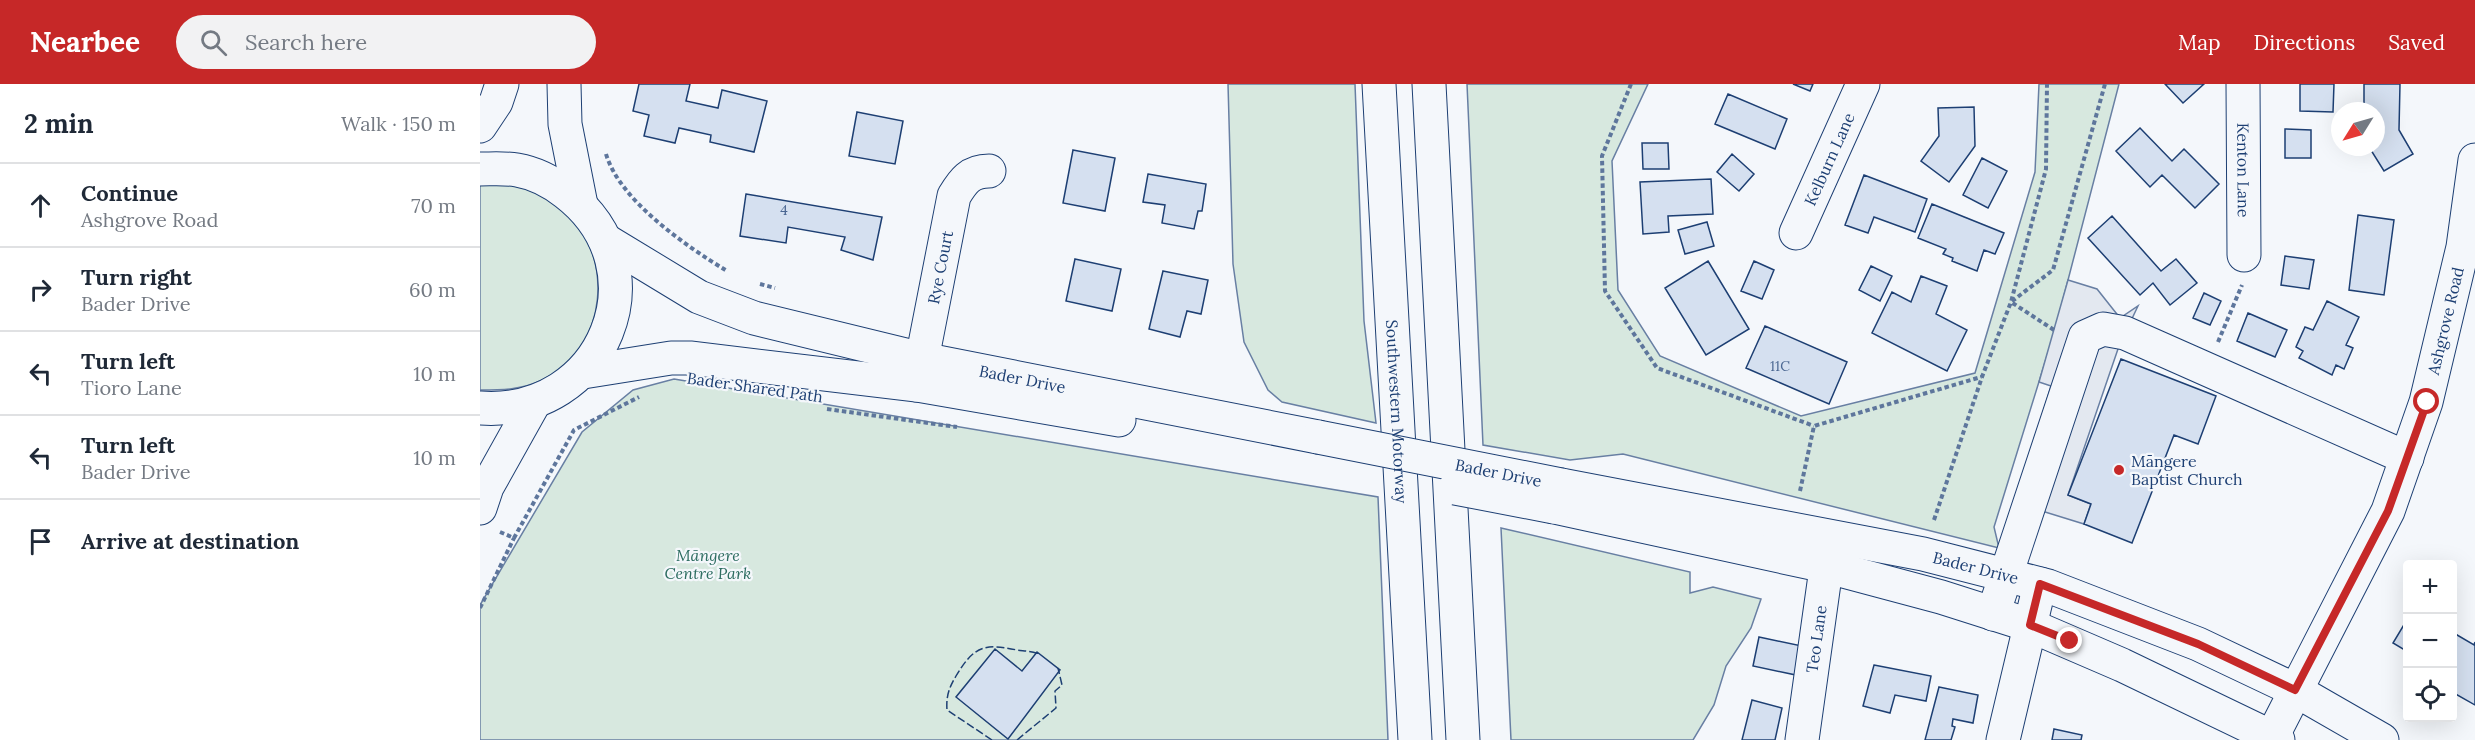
<!DOCTYPE html>
<html lang="en">
<head>
<meta charset="utf-8">
<style>
  body { margin:0; font-family:Lora,serif; background:#f2f2f3; color:#1f2937 }
  .controls { position:absolute; right:18px; bottom:18px; display:grid; overflow:hidden; border-radius:6px; box-shadow:0 6px 24px #0002 }
  .controls button { width:54px; height:54px; display:grid; place-items:center; padding:0; border:0; border-bottom:2px solid #e0e1e3; background:#fff; color:#1f2937; font:30px sans-serif }
  .compass { position:absolute; left:1851px; top:18px; width:54px; height:54px; border-radius:50%; background:#fff; box-shadow:0 6px 24px #0002; rotate:233deg }
  .stop { position:absolute; width:18px; height:18px; margin:-14px; border:4px solid #c62828; border-radius:50%; background:#fff }
  .stop.end { background:#c62828; border-color:#fff; box-shadow:0 2px 6px #0008 }
  .list { margin:0; padding:0; list-style:none }
  h2 { display:flex; justify-content:space-between; align-items:center; height:78px; margin:0; padding:0 24px; font-size:26px }
  h2 small { font-size:20px; font-weight:400; color:#747a83 }
  .list li { display:grid; grid-template-columns:39px 1fr auto; gap:18px; align-items:center; box-sizing:border-box; height:84px; padding:0 24px; border-top:2px solid #e0e1e3 }
  .list b { display:block; font-size:22px; white-space:nowrap }
  .list p { margin:0; font-size:20px; white-space:nowrap; color:#747a83 }
  .list em { font-size:20px; font-style:normal; color:#747a83 }
  .icon { flex:none; width:33px; height:33px; fill:none; stroke:currentColor; stroke-width:2; stroke-linecap:round; stroke-linejoin:round }
  .map { position:relative; flex:none; width:1995px; height:656px; overflow:hidden }
  header { display:flex; align-items:center; gap:36px; box-sizing:border-box; height:84px; padding:0 30px; background:#c62828; color:#fff }
  header strong { font-size:28px }
  nav { display:flex; gap:33px; margin-inline-start:auto; font-size:21px }
  .search { width:420px; height:54px; background:#f2f2f3; display:flex; align-items:center; gap:15px; box-sizing:border-box; padding:0 21px; border-radius:33px; color:#747a83; font-size:22px }
  main { display:flex }
  aside { flex:1; background:#fff }
  .map>svg:first-child { display:block }
  .green { fill:#d7e8df; stroke:#687fa3; stroke-width:1.5 }
  .parking { fill:#e3e8f0; stroke:#687fa3; stroke-width:1.5 }
  .building { fill:#d5e0f0; stroke:#1d3f73; stroke-width:1.5 }
  .lines { fill:none; stroke-linecap:round; stroke-linejoin:round }
  .minor-casing { stroke:#1d3f73; stroke-width:35 }
  .major-casing { stroke:#1d3f73; stroke-width:35 }
  .highway-casing { stroke:#1d3f73; stroke-width:35 }
  .path { stroke:#5e769c; stroke-width:4; stroke-dasharray:4.5 3; stroke-linecap:butt }
  .minor { stroke:#f4f7fb; stroke-width:33 }
  .major { stroke:#f4f7fb; stroke-width:33 }
  .highway { stroke:#f4f7fb; stroke-width:33 }
  .major-bridge-casing { stroke:#1d3f73; stroke-width:35; stroke-linecap:butt }
  .major-bridge { stroke:#f4f7fb; stroke-width:33 }
  .fence { stroke:#1d3f73; stroke-width:1.5; stroke-dasharray:8 3; stroke-linecap:butt }
  .route { stroke:#c62828; stroke-width:8 }
  .poi-dot { fill:#c62828; stroke:#f4f7fb; stroke-width:2 }
  .labels { text-anchor:middle; stroke-width:4.5; stroke-linejoin:round; paint-order:stroke }
  .number-label { font-size:14px; fill:#4b6792 }
  .street-label { font-size:16px; fill:#1d3f73; stroke:#f4f7fb }
  .poi-label { font-size:16px; fill:#1d3f73; stroke:#f4f7fb; text-anchor:start }
  .park-label { font-size:16px; font-style:italic; fill:#2c6c60; stroke:#f4f7fb }
</style>
</head>
<body>
<header>
<strong>Nearbee</strong>
<div class="search"><svg class="icon" aria-label="search" viewBox="0 0 24 24"><circle cx="10" cy="10" r="6"/><path d="M15 15l6 6"/></svg>Search here</div>
<nav><a>Map</a><a>Directions</a><a>Saved</a></nav>
</header>
<main>
<aside>
<h2>2 min<small>Walk · 150 m</small></h2>
<ul class="list">
<li><svg class="icon" aria-label="ahead" viewBox="0 0 24 24"><path d="M12 20V5M6 11l6-6 6 6"/></svg><div><b>Continue</b><p>Ashgrove Road</p></div><em>70 m</em></li>
<li><svg class="icon" aria-label="right" viewBox="0 0 24 24"><path d="M7 20v-9h11M14 6l5 5-5 5"/></svg><div><b>Turn right</b><p>Bader Drive</p></div><em>60 m</em></li>
<li><svg class="icon" aria-label="left" viewBox="0 0 24 24"><path d="M17 20v-9H6M10 6l-5 5 5 5"/></svg><div><b>Turn left</b><p>Tioro Lane</p></div><em>10 m</em></li>
<li><svg class="icon" aria-label="left" viewBox="0 0 24 24"><path d="M17 20v-9H6M10 6l-5 5 5 5"/></svg><div><b>Turn left</b><p>Bader Drive</p></div><em>10 m</em></li>
<li><svg class="icon" aria-label="arrive" viewBox="0 0 24 24"><path d="M6 21V4h12l-3 4 3 4H6"/></svg><div><b>Arrive at destination</b></div></li>
</ul>
</aside>
<div class="map">
<svg width="1995" height="656" viewBox="0 0 1995 656">
  <rect width="100%" height="100%" fill="#f4f7fb"/>
  <path class="green" d="M748 0H875L884 237 896 339 802 318 788 306 764 258 753 180Z
    M987 0H1168L1132 77 1138 206 1180 272 1321 332 1495 289 1555 88 1559 0H1639L1575 246 1514 443 1519 464 1143 370 1090 376 1003 361Z
    M20 98C42 103 64 108 82 123 136 169 129 266 62 296 42 306 22 306 0 306V101Z
    M194 295 898 413 908 656H0V521L102 348 153 306Z
    M1021 444 1210 488V509L1233 503 1281 515 1271 544 1246 582 1234 621 1213 656H1031Z"/>
  <path class="parking" d="M1588 196 1617 205 1640 234 1658 222 1639 262 1588 411 1611 420 1604 440 1536 419 1571 302 1559 298Z"/>
  <path class="building" d="M159 0H210L206 17 238 24 242 6 287 17 274 68 230 58 231 51 199 44 195 59 164 52 169 31 153 27Z
    M1313 0H1333L1330 7Z
    M1685 0H1724L1703 19Z
    M1820 0H1854L1853 28 1820 27Z
    M1884 0H1920L1919 46 1933 70 1904 87 1889 63H1896V27H1884Z
    M1248 10 1307 35 1295 65 1235 40Z
    M1494 23 1495 62 1469 98 1441 77 1459 52 1458 24Z
    M377 28 423 37 415 80 369 72Z
    M1660 44 1692 77 1704 65 1739 100 1715 124 1682 91 1670 103 1636 67Z
    M1805 45 1831 46V74H1805Z
    M1162 59H1188L1189 85H1163Z
    M593 66 635 74 625 127 583 119Z
    M1252 70 1274 90 1259 107 1237 88Z
    M1502 74 1527 87 1508 124 1483 111Z
    M668 90 726 100 722 127H718L714 145 682 139 685 121 663 118Z
    M1384 91 1447 115 1435 148 1394 133 1388 149 1365 141Z
    M1231 95 1233 130 1188 132 1189 148 1163 150 1160 98Z
    M266 110 402 133 393 176 361 166 365 153 308 143 306 159 260 152Z
    M1452 120 1524 149 1515 170 1504 166 1497 187 1472 177 1473 174 1463 170 1466 165 1438 154Z
    M1878 131 1914 136 1904 211 1869 206Z
    M1632 132 1681 187 1696 175 1717 199 1690 221 1673 199 1660 211 1608 154Z
    M1227 138 1234 162 1205 170 1198 146Z
    M1805 172 1834 176 1829 205 1801 201Z
    M595 175 641 185 632 227 586 217Z
    M1228 177 1269 245 1226 271 1185 204Z
    M1274 177 1294 186 1282 215 1261 207Z
    M1391 182 1412 192 1400 217 1379 206Z
    M683 187 728 196 721 230 707 227 700 253 669 245Z
    M1441 192 1467 202 1456 230 1487 246 1467 287 1392 249 1412 208 1431 218Z
    M1724 209 1741 217 1730 241 1713 234Z
    M1847 217 1879 233 1866 261 1873 264 1864 285 1856 281 1852 291 1819 274 1823 267 1816 263 1825 243 1833 246Z
    M1768 229 1807 246 1795 273 1757 257Z
    M1285 242 1367 278 1349 320 1266 284Z
    M1641 275 1736 312 1718 360 1694 351 1652 459 1604 440 1611 420 1588 411Z
    M1928 534V568L1913 559Z
    M1972 548 1994 561 1995 558V621L1972 608Z
    M1279 553 1322 562 1316 591 1273 582Z
    M515 565 542 587 557 568 580 586 528 655 476 613Z
    M1394 581 1451 592 1446 617 1415 611 1410 629 1383 622Z
    M1459 603 1498 611 1493 639 1473 635 1472 642 1475 643 1471 656H1445Z
    M1272 616 1302 624 1295 656H1262Z
    M1574 645 1602 651 1601 656H1572Z"/>
  <g class="lines">
    <g class="minor-casing">
      <g id="minor">
        <path id="s1" d="M1763 0 1764 171"/>
        <path id="s2" d="M1316 149 1383 0"/>
        <path id="s3" d="M437 301 474 112C483 97 490 87 509 87"/>
        <path d="M1513 530 1605 253 1623 245 1645 249 1927 374"/>
        <path id="s4" d="M1792 653 1908 427 1946 318 1983 163 1995 76"/>
        <path id="s5" d="M1322 656 1350 456"/>
        <path d="M1523 656 1560 500"/>
      </g>
    </g>
    <g class="major-casing">
      <g id="major">
        <path d="M84 0 85 40 101 121"/>
        <path d="M0 42 16 18 22 0"/>
        <path d="M0 85C12 85 25 84 37 86 54 89 72 98 86 109 185 185 124 333 0 324"/>
        <path id="s6" d="M125 156 219 213 274 234 442 275 838 353"/>
        <path d="M103 288 191 274H210L437 301 639 336"/>
        <path id="s7" d="M1081 401 1443 470 1568 502 1718 560 1815 606 1902 656"/>
        <path d="M1074 423 1345 482 1461 513 1549 541 1642 581 1798 656"/>
        <path d="M0 424 7 403 54 319"/>
      </g>
    </g>
    <g class="highway-casing">
      <g id="highway">
        <path id="s8" d="M899 0 935 656"/>
        <path d="M949 0 983 656"/>
      </g>
    </g>
    <path class="path" d="M1151 0 1122 72 1125 207 1177 284 1334 342
      M126 70C140 117 206 162 247 187
      M280 200 295 204
      M1574 246 1531 218 1573 186 1625 0
      M1738 258 1762 201
      M347 325 477 343
      M1320 407 1334 342 1501 293
      M1454 436 1502 293 1531 218 1566 85 1567 0
      M20 448 34 454 94 346 159 313
      M0 524 34 454"/>
    <use href="#minor" class="minor"/>
    <use href="#major" class="major"/>
    <use href="#highway" class="highway"/>
    <g class="major-bridge-casing">
      <g id="major-bridge">
        <path id="s9" d="M838 353 1081 401"/>
        <path d="M975 404 1074 423"/>
      </g>
    </g>
    <use href="#major-bridge" class="major-bridge"/>
    <path class="fence" d="M512 656 467 626C466 612 469 604 476 592 494 562 504 559 537 566 544 567 552 567 559 570
      M537 656 576 624 575 607 582 601 578 584"/>
  </g>
  <g class="lines">
    <path class="route" d="M1590 557 1550 541 1560 500 1718 560 1815 606 1908 427 1947 318"/>
  </g>
  <circle class="poi-dot" cx="1639" cy="386" r="6"/>
  <g class="labels">
    <g class="number-label">
      <text x="304" y="131">4</text>
      <text x="1300" y="287">11C</text>
    </g>
    <g class="street-label">
      <text dy="6" stroke="none"><textPath href="#s2" startOffset="81">Kelburn Lane</textPath></text>
      <text dy="6" stroke="none"><textPath href="#s1" startOffset="86">Kenton Lane</textPath></text>
      <text dy="6" stroke="none"><textPath href="#s3" startOffset="120">Rye Court</textPath></text>
      <text dy="6" stroke="none"><textPath href="#s4" startOffset="453">Ashgrove Road</textPath></text>
      <text dy="6" stroke="none"><textPath href="#s6" startOffset="444">Bader Drive</textPath></text>
      <text transform="translate(275 303) rotate(8)" y="6">Bader Shared Path</text>
      <text dy="6" stroke="none"><textPath href="#s8" startOffset="328">Southwestern Motorway</textPath></text>
      <text dy="6" stroke="none"><textPath href="#s9" startOffset="184">Bader Drive</textPath></text>
      <text dy="6" stroke="none"><textPath href="#s7" startOffset="423">Bader Drive</textPath></text>
      <text dy="6" stroke="none"><textPath href="#s5" startOffset="102">Teo Lane</textPath></text>
    </g>
    <g class="poi-label">
      <text x="1651" y="383">Māngere<tspan x="1651" dy="18">Baptist Church</tspan></text>
    </g>
    <g class="park-label">
      <text x="228" y="477">Māngere<tspan x="228" dy="18">Centre Park</tspan></text>
    </g>
  </g>
</svg>
<div class="controls">
<button>+</button>
<button>−</button>
<button><svg class="icon" aria-label="locate" viewBox="0 0 24 24"><circle cx="12" cy="12" r="6"/><path d="M12 2v4M12 18v4M2 12h4M18 12h4"/></svg></button>
</div>
<svg class="compass" viewBox="-18 -18 36 36"><path d="M0-13l5 13h-10z" fill="#e53935"/><path d="M0 13l5-13h-10z" fill="#747a83"/></svg>
<div class="stop" style="left:1947px;top:318px"></div>
<div class="stop end" style="left:1590px;top:557px"></div>
</div>
</main>
</body>
</html>
